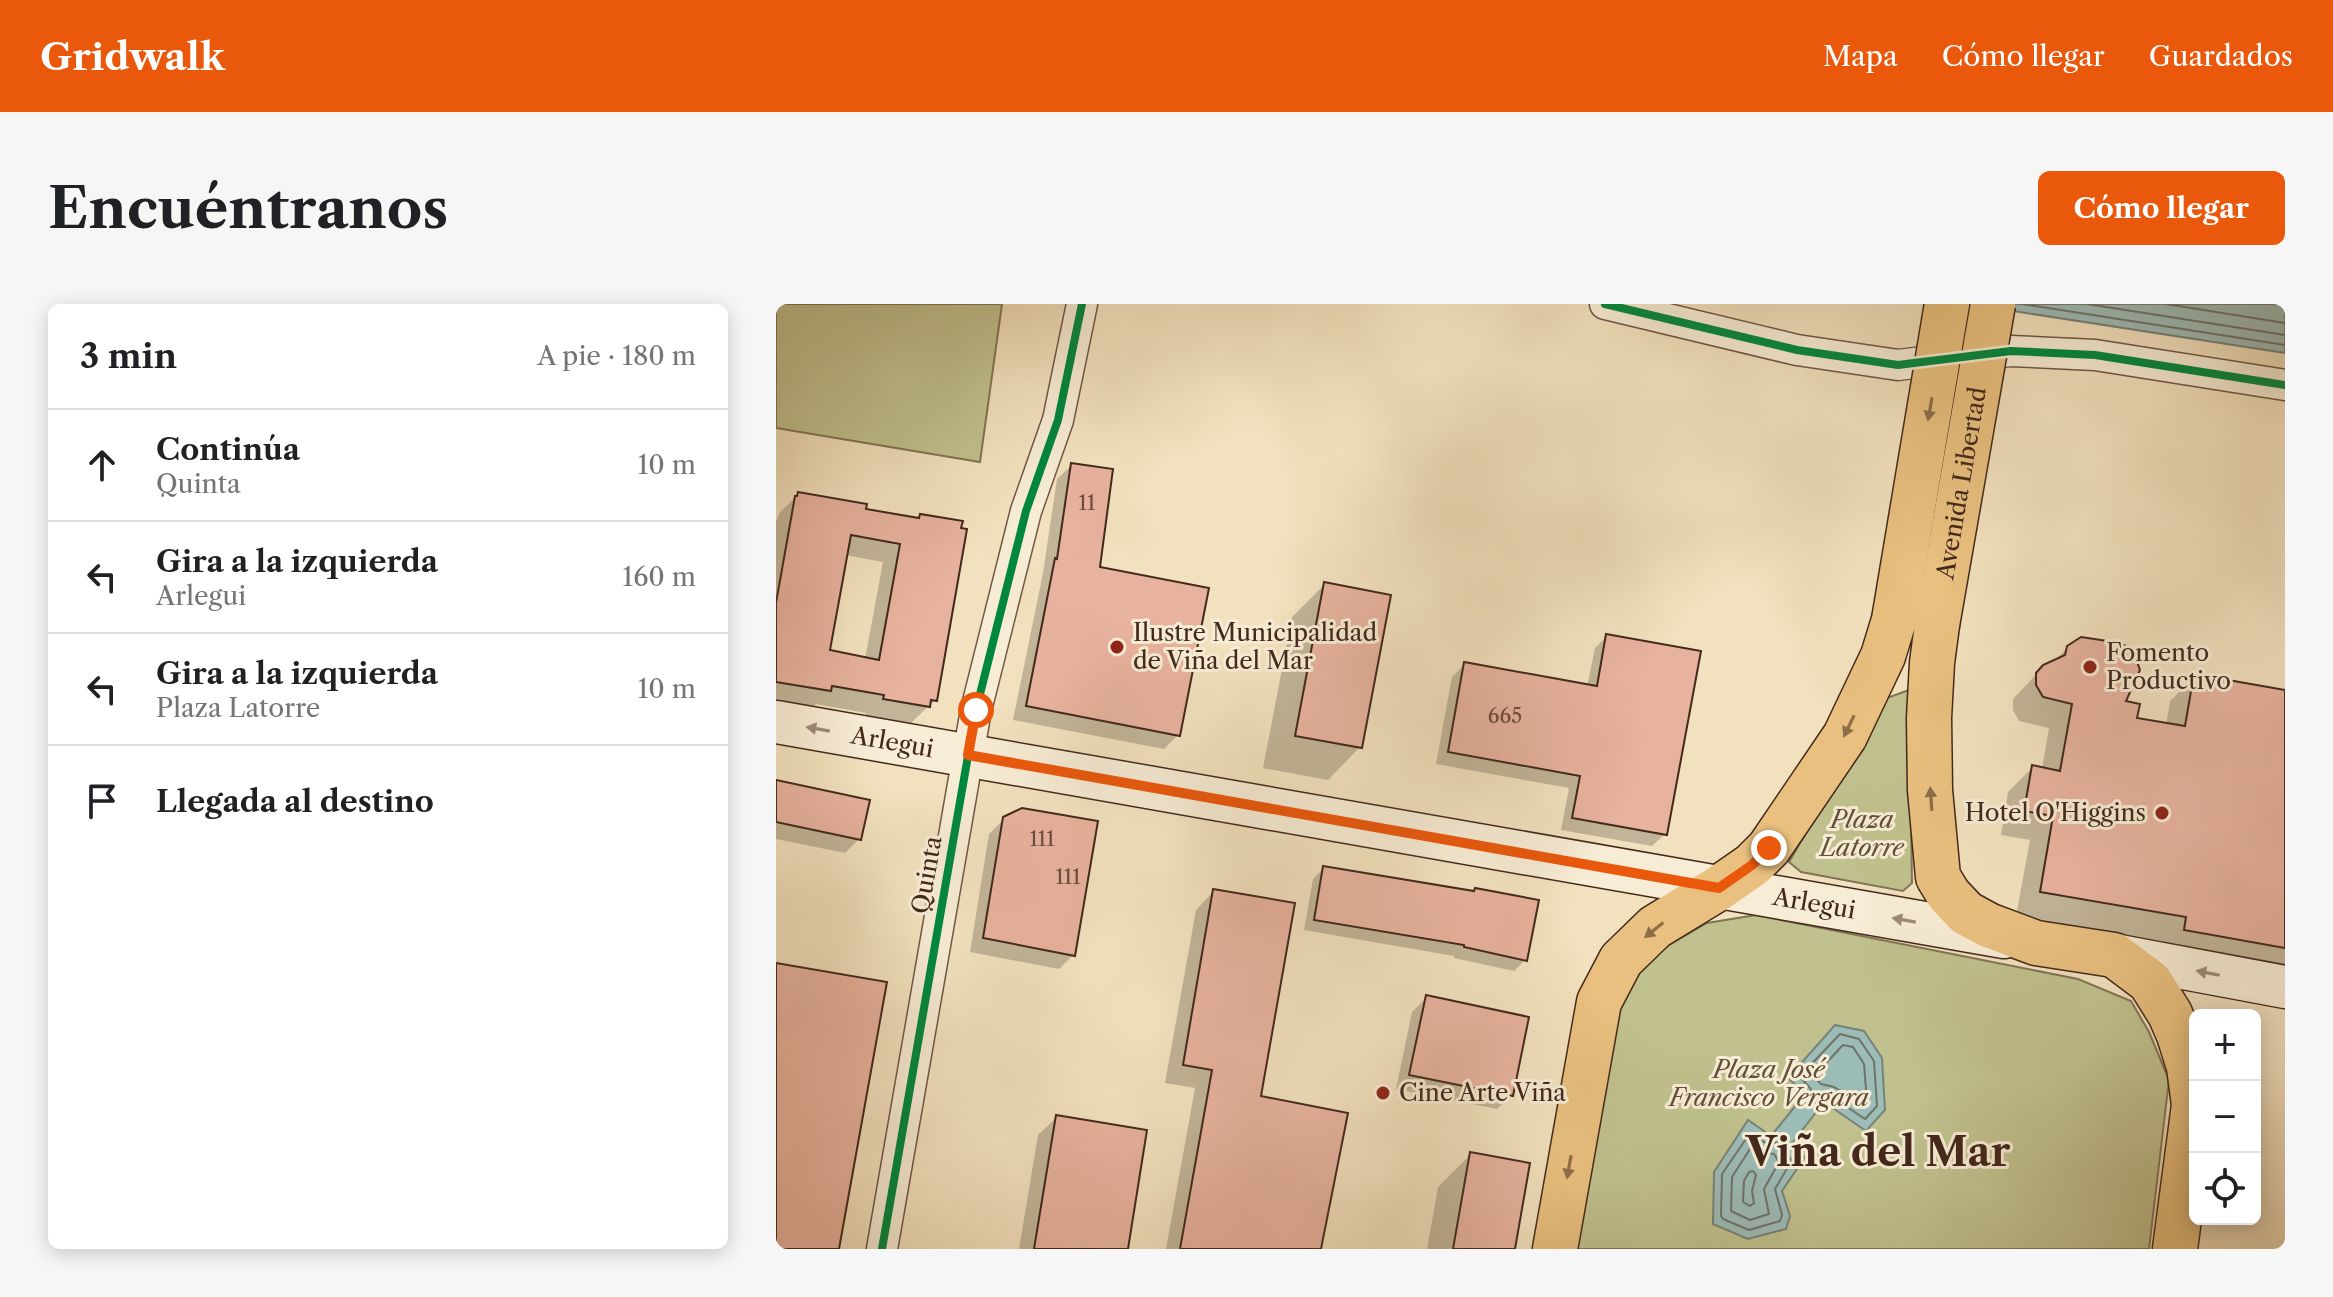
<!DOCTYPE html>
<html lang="es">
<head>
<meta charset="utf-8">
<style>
  body { margin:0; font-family:"Libre Caslon Text",serif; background:#f6f6f6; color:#202124 }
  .controls { position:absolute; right:24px; bottom:24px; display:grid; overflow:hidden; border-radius:12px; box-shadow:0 4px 20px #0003 }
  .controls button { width:72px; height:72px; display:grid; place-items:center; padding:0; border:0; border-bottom:2px solid #e0e0e0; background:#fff; color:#202124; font:40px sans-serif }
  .stop { position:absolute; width:24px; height:24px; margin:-18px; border:6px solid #ea580c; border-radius:50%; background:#fff }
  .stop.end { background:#ea580c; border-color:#fff; box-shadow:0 2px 8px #0008 }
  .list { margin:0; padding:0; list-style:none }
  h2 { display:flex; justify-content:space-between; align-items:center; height:104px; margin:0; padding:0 32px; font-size:34px }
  h2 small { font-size:26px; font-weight:400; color:#757577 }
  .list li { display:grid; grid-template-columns:52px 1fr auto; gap:24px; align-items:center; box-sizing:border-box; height:112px; padding:0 32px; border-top:2px solid #e0e0e0 }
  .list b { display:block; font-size:30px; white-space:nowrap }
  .list p { margin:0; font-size:26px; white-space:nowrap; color:#757577 }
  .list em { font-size:26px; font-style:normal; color:#757577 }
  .icon { flex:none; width:44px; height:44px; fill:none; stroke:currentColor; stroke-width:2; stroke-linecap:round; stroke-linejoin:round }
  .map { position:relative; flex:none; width:1509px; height:945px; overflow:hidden; border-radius:12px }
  header { display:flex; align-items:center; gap:48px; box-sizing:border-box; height:112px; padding:0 40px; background:#ea580c; color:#fff }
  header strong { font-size:38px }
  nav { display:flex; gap:44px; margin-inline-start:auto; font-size:28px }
  .intro { display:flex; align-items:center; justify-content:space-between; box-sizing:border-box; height:192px; padding:0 48px }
  h1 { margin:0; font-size:56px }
  .button { padding:20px 36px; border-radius:12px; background:#ea580c; color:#fff; font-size:28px; font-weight:700 }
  main { display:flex; gap:48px; padding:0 48px }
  aside { flex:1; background:#fff; border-radius:12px; box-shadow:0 4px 20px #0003 }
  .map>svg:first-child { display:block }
  .green { fill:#c0c18e; stroke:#827555; stroke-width:2 }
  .water { fill:#9cbcb7; stroke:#788179; stroke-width:2 }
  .shadow { fill:#0003; fill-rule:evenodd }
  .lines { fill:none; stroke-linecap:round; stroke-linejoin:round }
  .shore { stroke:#70726a; stroke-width:2 }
  .building { fill:#e7b29e; stroke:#43291c; stroke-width:2; fill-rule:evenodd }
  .minor-casing { stroke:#6f5744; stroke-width:33 }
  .secondary-casing { stroke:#43291c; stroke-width:45 }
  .primary-casing { stroke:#43291c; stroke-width:47 }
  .minor { stroke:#f7ecd5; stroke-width:30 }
  .secondary { stroke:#f7ecd5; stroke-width:42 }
  .primary { stroke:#e9c07f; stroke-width:44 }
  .primary-bridge-casing { stroke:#43291c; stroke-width:47; stroke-linecap:butt }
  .primary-bridge { stroke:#e9c07f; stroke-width:44 }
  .cycleway-casing { stroke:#f7ecd5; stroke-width:13 }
  .cycleway { stroke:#00873e; stroke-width:8 }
  .oneway { fill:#8e6d49 }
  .oneway2 { fill:#9d8a78 }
  .route { stroke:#ea580c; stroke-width:10 }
  .poi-dot { fill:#8f2418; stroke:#f7ecd5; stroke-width:3 }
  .labels { text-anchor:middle; stroke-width:6; stroke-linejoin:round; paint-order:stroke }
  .number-label { font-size:20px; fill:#6c4b3c }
  .street-label { font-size:24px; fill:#43291c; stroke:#f7ecd5 }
  .poi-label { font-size:24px; fill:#43291c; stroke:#f7ecd5; text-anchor:start }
  .park-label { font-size:24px; font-style:italic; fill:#624f38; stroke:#f7ecd5 }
  .town-label { font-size:40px; font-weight:bold; fill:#43291c; stroke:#f7ecd5 }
</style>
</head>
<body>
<header>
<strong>Gridwalk</strong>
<nav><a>Mapa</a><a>Cómo llegar</a><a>Guardados</a></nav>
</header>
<div class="intro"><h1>Encuéntranos</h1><a class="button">Cómo llegar</a></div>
<main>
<aside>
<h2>3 min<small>A pie · 180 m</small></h2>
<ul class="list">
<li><svg class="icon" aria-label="ahead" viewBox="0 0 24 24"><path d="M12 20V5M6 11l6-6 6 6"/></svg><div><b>Continúa</b><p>Quinta</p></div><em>10 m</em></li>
<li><svg class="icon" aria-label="left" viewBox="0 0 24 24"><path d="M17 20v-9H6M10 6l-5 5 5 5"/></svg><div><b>Gira a la izquierda</b><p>Arlegui</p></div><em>160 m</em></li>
<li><svg class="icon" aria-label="left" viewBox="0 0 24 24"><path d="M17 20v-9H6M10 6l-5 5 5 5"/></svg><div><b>Gira a la izquierda</b><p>Plaza Latorre</p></div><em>10 m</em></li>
<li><svg class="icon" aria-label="arrive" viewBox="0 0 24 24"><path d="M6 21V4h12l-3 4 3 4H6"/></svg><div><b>Llegada al destino</b></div></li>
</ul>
</aside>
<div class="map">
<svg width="1509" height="945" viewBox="0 0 1509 945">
  <rect width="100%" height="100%" fill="#f2e1be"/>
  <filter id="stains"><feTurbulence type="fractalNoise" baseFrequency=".0025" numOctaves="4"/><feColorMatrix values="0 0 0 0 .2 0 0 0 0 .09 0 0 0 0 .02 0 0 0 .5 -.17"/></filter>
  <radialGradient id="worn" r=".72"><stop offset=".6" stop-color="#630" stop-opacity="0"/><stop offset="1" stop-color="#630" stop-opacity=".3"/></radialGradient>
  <path class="green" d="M0 0H226L204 158 0 124Z
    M1133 386 1136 579 1127 587 1025 568 1013 558 1108 395Z
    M980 611 1302 675 1355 697 1373 728 1393 776 1373 945H793L834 724 867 656 931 619Z"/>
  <path class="water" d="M1205 0H1509V49L1231 6Z
    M1059 721 1088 727 1106 754 1109 806 1090 827 1048 798 1014 842 1029 853 1006 887 1014 912 1010 925 972 935 937 920 938 868 972 816 995 832 1029 790 1012 774Z"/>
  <path class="shadow" d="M296 161 322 265 402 431 388 445 237 416 267 269 281 175Z
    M23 190 88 206 141 216 145 212 159 396 134 420 90 413V409L40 400 35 405 0 399V218L4 208ZM69 251 107 258 89 355 51 348Z
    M549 280 584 443 552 476 487 464 516 313Z
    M831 332 889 530 876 542 785 526 793 484 660 460 676 373 688 361 811 383 819 344Z
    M1292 343 1347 399 1359 415 1390 421 1394 397 1419 373 1509 388V660L1497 658 1487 668 1385 650 1387 637 1240 612 1254 536 1225 531 1232 488 1256 464 1266 465 1273 424 1243 417 1237 406V395L1268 362 1278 358Z
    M0 478 83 535 69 549 0 535Z
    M228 515 297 651 283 665 194 648 213 530Z
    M548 564 749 656 738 667 678 654V652L528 626 537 575Z
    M438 587 483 793 543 945H390L419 784 389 779 420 606Z
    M651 693 735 791 721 805 620 785 636 708Z
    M281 813 350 945H243L262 831Z
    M695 850 737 945H651L662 883Z"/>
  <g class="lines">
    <path class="shore" d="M1246 0 1509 41
      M1311 0 1509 31
      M1390 0 1509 19
      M1064 730 1083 735 1098 757 1101 802 1089 815 1053 791 1039 793 1034 784 1025 774 1026 770Z
      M1067 741 1077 743 1088 760 1091 798 1088 801 1058 783 1045 780 1039 774 1040 770Z
      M974 829 991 840 1005 838 1008 848 1016 856 999 885 1006 911 1004 917 973 926 947 915 945 912 946 870Z
      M978 843 988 849 998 850 1003 858 988 885 993 910 974 916 955 907 956 873 974 845Z
      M977 867 980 871 976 887 978 899 974 902 967 898 968 877 973 868Z"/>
  </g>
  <path class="building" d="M295 159 337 165 324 263 433 284 404 432 250 402 279 254 281 255Z
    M22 188 91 200 90 205 143 214 144 210 187 217 185 224 191 225 161 397 155 396 154 403 107 395 108 391 56 382 55 387 0 378V299L19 192H21ZM75 231 124 240 103 356 54 346Z
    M548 278 615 291 586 444 519 432Z
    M830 330 925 347 891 531 796 514 804 472 672 448 688 358 821 382Z
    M1305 333 1338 338 1351 342 1359 352 1364 366 1350 397 1364 400 1361 414 1409 422 1418 370 1509 386V644L1408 626 1410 613 1264 588 1277 512 1248 507 1256 461 1284 467 1296 400 1267 393 1260 381V369L1267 361 1289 351 1291 342Z
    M0 476 94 496 85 536 0 518Z
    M246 504 322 517 299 652 207 634 227 513Z
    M547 562 698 587 699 584 763 596 751 657 688 643V641L538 616Z
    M437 585 519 599 485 792 572 809 545 945H404L436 766 407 761Z
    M0 659 111 678 63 945H0Z
    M650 691 753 713 737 792 633 771Z
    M280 811 371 826 352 945H258Z
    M694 848 754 859 739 945H677Z"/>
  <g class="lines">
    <g class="minor-casing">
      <path id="minor" d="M829 0 1021 46 1122 61 1235 47 1319 51 1509 81
        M106 945 200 406 250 207 282 116 306 0"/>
    </g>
    <g class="secondary-casing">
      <g id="secondary">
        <path id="s1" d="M0 418 1228 633"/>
        <path d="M1338 651 1509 683"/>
      </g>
    </g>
    <g class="primary-casing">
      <path id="primary" d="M1161 321 1156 359 1153 414 1154 486 1162 573 1173 591 1190 609 1212 621 1260 639 1338 651 1374 678 1394 710 1403 731 1413 763 1418 801 1399 945
        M779 945 823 698 845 656 879 623 943 584 976 561 993 544 1069 432 1107 352 1118 316"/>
    </g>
    <use href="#minor" class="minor"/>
    <use href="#secondary" class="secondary"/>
    <use href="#primary" class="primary"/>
    <g class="primary-bridge-casing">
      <g id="primary-bridge">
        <path d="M1118 316 1171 0"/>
        <path id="s2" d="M1161 321 1217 0"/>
      </g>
    </g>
    <use href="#primary-bridge" class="primary-bridge"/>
    <g class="cycleway-casing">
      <path id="cycleway" d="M829 0 1021 46 1122 61 1235 47 1319 51 1509 81
        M106 945 200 406 250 207 282 116 306 0"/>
    </g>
    <use href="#cycleway" class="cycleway"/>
  </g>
  <defs><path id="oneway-solid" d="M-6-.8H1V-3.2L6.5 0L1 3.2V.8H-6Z" transform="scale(2)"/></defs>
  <g class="oneway">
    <use href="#oneway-solid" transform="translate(1154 105) rotate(100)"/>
    <use href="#oneway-solid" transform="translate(1073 422) rotate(116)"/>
    <use href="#oneway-solid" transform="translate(1155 495) rotate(-94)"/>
    <use href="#oneway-solid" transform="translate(878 626) rotate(141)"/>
    <use href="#oneway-solid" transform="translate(793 863) rotate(100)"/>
  </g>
  <g class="oneway2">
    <use href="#oneway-solid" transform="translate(42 425) rotate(-170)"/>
    <use href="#oneway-solid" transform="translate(1128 616) rotate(-170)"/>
    <use href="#oneway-solid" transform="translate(1432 669) rotate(-169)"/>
  </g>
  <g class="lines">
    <path class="route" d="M200 406 192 451 943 584 976 561 993 544"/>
  </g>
  <g class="poi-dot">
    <circle cx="341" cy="343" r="8"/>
    <circle cx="1314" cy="363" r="8"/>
    <circle cx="1386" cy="509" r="8"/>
    <circle cx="607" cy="789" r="8"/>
  </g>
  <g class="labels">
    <g class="number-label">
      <text x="311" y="206">11</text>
      <text x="729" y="419">665</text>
      <text x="266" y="542">111</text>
      <text x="292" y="580">111</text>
    </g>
    <g class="street-label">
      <text dy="8" stroke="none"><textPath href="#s2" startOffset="144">Avenida Libertad</textPath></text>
      <text dy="8" stroke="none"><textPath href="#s1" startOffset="118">Arlegui</textPath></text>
      <text transform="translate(151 571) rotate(-80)" y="8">Quinta</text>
      <text dy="8" stroke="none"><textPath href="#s1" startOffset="1054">Arlegui</textPath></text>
    </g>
    <g class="poi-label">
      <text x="357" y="337">Ilustre Municipalidad<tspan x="357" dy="28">de Viña del Mar</tspan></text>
      <text x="1330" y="357">Fomento<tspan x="1330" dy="28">Productivo</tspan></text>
      <text x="1370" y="517" text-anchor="end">Hotel O'Higgins</text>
      <text x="623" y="797">Cine Arte Viña</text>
    </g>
    <g class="park-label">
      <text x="1086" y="524">Plaza<tspan x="1086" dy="28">Latorre</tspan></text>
      <text x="993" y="774">Plaza José<tspan x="993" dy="28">Francisco Vergara</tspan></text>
    </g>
    <g class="town-label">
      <text x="1102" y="862">Viña del Mar</text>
    </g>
  </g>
  <rect width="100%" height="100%" filter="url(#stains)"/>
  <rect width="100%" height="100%" fill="url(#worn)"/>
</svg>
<div class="controls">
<button>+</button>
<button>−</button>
<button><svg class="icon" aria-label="locate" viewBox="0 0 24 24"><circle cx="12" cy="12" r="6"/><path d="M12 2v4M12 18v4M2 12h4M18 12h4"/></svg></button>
</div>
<div class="stop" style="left:200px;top:406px"></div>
<div class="stop end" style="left:993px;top:544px"></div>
</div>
</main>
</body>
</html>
